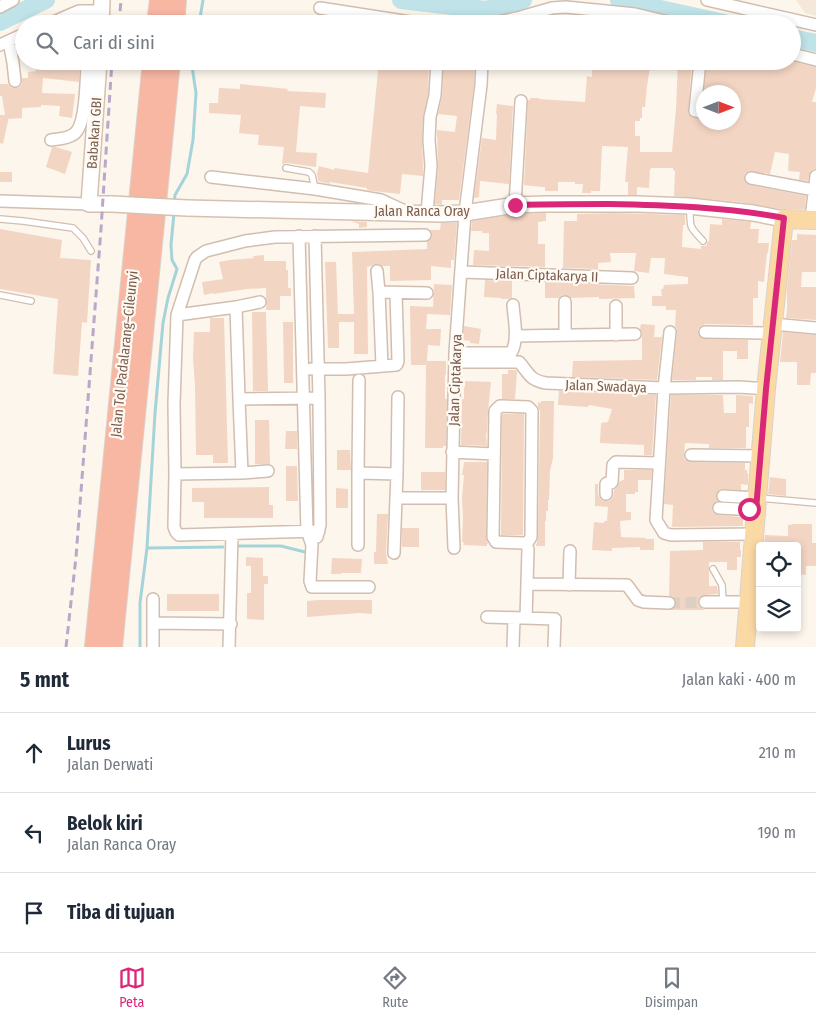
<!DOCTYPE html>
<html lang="id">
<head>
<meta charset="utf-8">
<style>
  body { margin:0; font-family:"Fira Sans Condensed",sans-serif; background:#f6f6f7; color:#1f2937 }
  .controls { position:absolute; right:15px; bottom:15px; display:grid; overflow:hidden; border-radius:5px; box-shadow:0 2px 8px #0003 }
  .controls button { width:45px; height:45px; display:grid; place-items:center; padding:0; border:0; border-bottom:1px solid #e0e1e3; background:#fff; color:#1f2937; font:25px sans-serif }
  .compass { position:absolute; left:696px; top:85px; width:45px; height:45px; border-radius:50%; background:#fff; box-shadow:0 2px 8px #0003; rotate:90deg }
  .stop { position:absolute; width:15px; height:15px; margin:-11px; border:4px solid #db2777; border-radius:50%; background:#fff }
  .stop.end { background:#db2777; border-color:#fff; box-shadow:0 1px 5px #0008 }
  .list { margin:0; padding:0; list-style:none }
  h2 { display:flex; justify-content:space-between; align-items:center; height:65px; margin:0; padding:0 20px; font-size:21px }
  h2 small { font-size:16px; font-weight:400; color:#747a83 }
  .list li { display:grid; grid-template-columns:32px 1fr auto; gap:15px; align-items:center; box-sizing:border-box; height:80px; padding:0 20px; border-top:1px solid #e0e1e3 }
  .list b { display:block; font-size:19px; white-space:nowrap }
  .list p { margin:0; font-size:16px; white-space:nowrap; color:#747a83 }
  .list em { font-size:16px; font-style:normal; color:#747a83 }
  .icon { flex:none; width:28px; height:28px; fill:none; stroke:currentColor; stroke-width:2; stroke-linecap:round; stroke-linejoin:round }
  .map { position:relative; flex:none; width:816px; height:647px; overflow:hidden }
  .search { position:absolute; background:#fff; box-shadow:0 2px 8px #0003; left:15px; right:15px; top:15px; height:55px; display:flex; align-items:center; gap:12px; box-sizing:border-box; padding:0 18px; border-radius:28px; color:#747a83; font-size:19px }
  .sheet { height:305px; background:#fff }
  nav { display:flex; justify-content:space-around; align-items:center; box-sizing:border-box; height:70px; border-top:1px solid #e0e1e3; background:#fff; font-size:14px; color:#747a83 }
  nav a { display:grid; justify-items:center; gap:2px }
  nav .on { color:#db2777 }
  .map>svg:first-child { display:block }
  .residential { fill:#f5e8da }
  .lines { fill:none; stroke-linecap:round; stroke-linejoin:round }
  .stream { stroke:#a5d3da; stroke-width:3 }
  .river { stroke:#bfe3e8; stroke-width:18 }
  .building { fill:#f3d5c3 }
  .street-tunnel { stroke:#dcd0c4; stroke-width:11; stroke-dasharray:11 5.5; stroke-linecap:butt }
  .lane-casing { stroke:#d1beb0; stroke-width:8 }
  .street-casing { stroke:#d1beb0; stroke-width:14 }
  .secondary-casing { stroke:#d6c0b0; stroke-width:18 }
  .primary-casing { stroke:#dad1cd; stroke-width:20 }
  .highway-casing { stroke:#dad1cd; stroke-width:22 }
  .lane { stroke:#fff; stroke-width:5.5 }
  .street { stroke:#fff; stroke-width:11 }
  .secondary { stroke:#fff; stroke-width:15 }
  .primary { stroke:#fbd9a5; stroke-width:18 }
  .highway { stroke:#f7b7a3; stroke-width:20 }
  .rail { stroke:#b9a8c9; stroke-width:3; stroke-dasharray:8 5; stroke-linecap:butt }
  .secondary-bridge-casing { stroke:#d6c0b0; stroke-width:18; stroke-linecap:butt }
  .secondary-bridge { stroke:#fff; stroke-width:15 }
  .route { stroke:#db2777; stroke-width:6 }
  .labels { text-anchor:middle; stroke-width:4.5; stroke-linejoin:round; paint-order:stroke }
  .street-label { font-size:14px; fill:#7a5c4d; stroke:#fffaf3 }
</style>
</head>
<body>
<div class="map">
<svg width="816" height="647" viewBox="0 0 816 647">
  <rect width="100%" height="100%" fill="#fdf6ec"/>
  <path class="residential" d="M796 0H816V16L805 13Z"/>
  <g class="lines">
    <path class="stream" d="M199 24 203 0
      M174 204 175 195 187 174 193 140 196 93 192 66 193 61
      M235 546H281L305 552
      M147 548 223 547
      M140 647V603L147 548 155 413 163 323 168 298 177 269 172 260 171 245 174 213"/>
    <path class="river" d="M401 0 486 10 523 0
      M619 0 729 24
      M0 22 46 0
      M792 38 816 43"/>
  </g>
  <path class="building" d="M557 15H566L597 18V24H544V18L550 16H557Z
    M284 16 323 17V24H283Z
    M35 61H79V82L43 78 42 93 75 94 72 118 59 116 60 106 41 105V107L22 108V118L8 119V121L3 144 0 143V115H5L2 96H0V84H8L12 88 19 87 22 84V78H28V72L36 71Z
    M379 61H429L428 94 423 117 422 140 423 166V176L402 174 400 194 373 191 367 190V188L330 182V184L318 181 317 174 319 166 334 170 335 168 368 173Z
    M444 61H462L463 62 462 67 474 69V84L459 200H442V205L435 204 438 167 437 130 455 132 457 116 438 114 442 96Z
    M594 61H651L647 86 645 107H642V118H640V121H635V136H640V152H672L676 109 678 61H692L688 113 693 118 704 120V122H734V92H704L707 61H790L816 67V88L812 102H816V169H813L810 172 808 181 799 180 800 172 788 171 789 154 775 152 770 174 749 171 745 174 744 177 746 183 750 185 806 196 805 209H781L740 202 674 196 675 171 673 170V168H651V169H650L649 188 637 187V195H628V182H625L628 147 602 146 600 191H591V193H582L583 184H575V182H558V191H545V187H542L524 185 528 100H530V98H539V99L585 102 587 76 592 77V65L594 66Z
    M240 84 288 89 287 91 326 93 325 108 300 106 296 152 317 153 316 167 287 163 282 164 284 147 258 145 259 135 239 133 241 115 209 113V103H218L219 88 240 89Z
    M497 104 513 106 509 184 480 181 479 197 474 198 482 138 496 140 497 114H496Z
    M52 147H56L72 152 65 174 46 167Z
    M0 172H12V182H0Z
    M546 213V221L538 222V244H545V267L473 265 474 250 489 251V233H482V231H471L472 221 516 214Z
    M613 213 685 215V225H683L682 247 701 249V246H706L708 241H709L710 224 722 225V219L751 222 750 229H759L758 243H769L768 253H767L764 282 758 281V298H753V325L705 324 701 326 698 329V332L699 336 704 339 748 340V359H737V351H723V380H712V377H696V380H672L677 333V329L675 326 676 310H666V306H652V296H662L661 289H663L664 285 688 284V277L664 274 665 258H651L649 273 634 271 636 253H610L611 262 598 263V269L563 268 564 221H577V214Z
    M351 221 367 222V227L359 228V224Z
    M441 223H457L454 260H451V268L431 266V280L390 281V266H382L377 264 371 266 367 267 368 354H354V322H339V348H328L325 262H336L338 314H354L352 252 427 249V242L431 239 432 235 430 230H440Z
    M0 229 62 240 60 258 91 260 87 323 82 322 78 376 53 374 58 299 0 289Z
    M797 234 816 235V272H802L801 287H816V320L786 318 787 308V289L792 240H797Z
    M264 255V261H286V270H288V288H291V296H280V310H266L267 301 266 298V288L247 289 213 294V293L204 295 202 282 223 279 219 262 230 260 254 258 253 256Z
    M485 280 512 281V298L508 299H501V298L484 297Z
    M545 282 634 286 635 298 599 299V297L571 298 565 295H562L559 298H545Z
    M434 284 452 285 450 315 427 314 426 329H441L440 346 428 345 427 361H446V375H445V399H447L446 446H443V448H425L426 365H411L410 306 433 307Z
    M252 312H266L268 391H253Z
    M210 318H224L228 463H213V455H196L195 385 193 358 194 332H210Z
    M283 322H293V383H284Z
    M641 324 655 325 654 337H662L657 380 572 377 573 361 642 360V333L640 329Z
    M464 326 481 329 479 344 470 343V341L463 340Z
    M783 332 816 335V373H811L810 385H797V362H780Z
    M508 370H516L517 372 515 399H502V374H508Z
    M465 381 491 382 488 411 487 433H486L487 446 461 445 462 399H464V387H465Z
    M559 391 656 395 652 455H644V445L600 443 601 423 608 422 612 409 589 405 588 407 558 405Z
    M671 395H723L724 413H736V395L753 396V404L749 403V427H746V448H709V444L685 443 684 454V459L691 462 745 463V470H747V473H748V485L741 484V490L723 489 719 490 716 495 718 501 713 504 712 508 713 512 718 515 743 517V526L672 527 673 505 664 504Z
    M541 401H554L553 458 550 471 549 500H548V511H546V521H545V546H536L538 537 540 411 538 407V402L541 403Z
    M502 414H524L523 535H501Z
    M255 420H269L270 464H255Z
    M286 431H297V449H285Z
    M337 450H350L351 470H337Z
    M464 462H487L486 537 488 544H487V546L463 545 464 542H462L463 517 462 498 464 475H462Z
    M286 466H297L298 501H286Z
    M624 470H652L651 480H638V492H635V494H626V512H631V520L620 521 621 537 646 538V539H654V550H640V547L612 548V551L592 550 594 522 604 523V521H607L608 507 595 506V484H598V494L600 498 603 501H609L613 497 614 490 617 487 620 481 624 480Z
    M421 472H445V490H421Z
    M770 477 786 479V496L768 494Z
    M269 487V505H273V518H204V502H192V488Z
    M336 488 348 489V508H336Z
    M377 514H388L386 553 388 564H374V552H376Z
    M794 524H812V543H816V566H806V575L797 574V546H764L765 535 788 536V525Z
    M402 528H419V547H402Z
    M703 542H740V550H741V557H737V570H727V562H709V586H717L718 594 705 595 699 598 698 602V605L701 608 705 610H671L675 607 676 603 673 597 669 596 670 551 703 550Z
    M246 557 263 558V576H268V584H264V620L247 619V593H251V566H246Z
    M332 558 362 559 361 573H341V574H331Z
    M167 594H219V611H167Z
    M319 600H372V614L359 613 307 617V601Z"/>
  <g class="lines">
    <path class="street-tunnel" d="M669 603 705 602"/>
    <g class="lane-casing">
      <path id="lane" d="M286 168 309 172 312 175 315 189
        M690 208C690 228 689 226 703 241
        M0 219 23 221 73 228 83 238 91 251
        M0 295 31 301
        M759 498 816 503
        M713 569 722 585 723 602"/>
    </g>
    <g class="street-casing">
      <path id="street" d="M707 0 816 25
        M0 7 13 0
        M320 8 423 24
        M49 24 79 11H102
        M489 24 517 18 552 8 566 7 635 14 677 24
        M9 41 13 63 15 81
        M0 45 24 34
        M792 54 816 60
        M700 61 695 111 704 113
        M51 140C59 139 67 139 74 134 87 125 86 77 87 61
        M211 177 315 189 381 200 407 212
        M751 178 814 190
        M0 201 89 204
        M515 205 521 101
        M427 213 431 166 429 140 430 117 435 95 437 61
        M811 219 816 176
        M299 236C302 335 304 433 307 531L312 545 310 581 312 587H369
        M315 236 319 398 320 525 317 537
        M377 271 379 292
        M462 272 632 278
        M565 302V335
        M616 306V335
        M236 307 260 302
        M177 315 236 307 239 399
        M773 324 816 328
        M670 332 664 388 656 520 664 533 671 535 754 534
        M705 332 772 333
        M515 336 635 334
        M455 353H511C519 340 514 320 513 305
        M455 362H519C529 373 529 380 546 383L664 388 739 387 766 389
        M382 366 379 292 427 293
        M311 369H346L396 365 397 364 398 361 396 293
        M319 398 239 399 242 473 175 474 174 527 176 532 179 535 319 531
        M500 406 528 407 532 411 531 537 528 542 524 543 496 542 493 537 495 411Z
        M452 452 494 454
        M691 455 761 456
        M242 473 268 471
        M358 473 359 380
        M175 474 174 404 177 315 195 260 197 257 206 251 245 241 275 237 425 235
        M397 474 398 397
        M606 494V484L607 483H611L612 482 613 465 616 462 659 463
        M723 496 757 498
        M719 508 756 510
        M358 545V473L397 474 396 498
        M454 548 452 498 455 353 465 213 481 85 482 61
        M394 553 396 498H452
        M527 584 627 585 638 600 644 602 669 603
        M569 585 570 551
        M153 599V647
        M705 602H749
        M487 617 555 619 554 647
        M526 618 528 549
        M154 623 231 624
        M229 647 232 534
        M513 647 514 618"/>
    </g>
    <g class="secondary-casing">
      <path id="secondary" d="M101 24 102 0
        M99 61 89 204H112
        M187 208 441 214 465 213 515 205 544 204H637L689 206 753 213 784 219"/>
    </g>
    <g class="primary-casing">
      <path id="primary" d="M745 647 766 389 784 219 816 220"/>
    </g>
    <g class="highway-casing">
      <path id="highway" d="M157 24 160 0
        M174 24 176 0
        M95 647 153 61
        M112 647 170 61"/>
    </g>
    <use href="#lane" class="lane"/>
    <use href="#street" class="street"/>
    <use href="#secondary" class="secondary"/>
    <use href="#primary" class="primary"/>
    <use href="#highway" class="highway"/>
    <path class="rail" d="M119 24 121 0
      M66 647 76 557 101 229 112 61"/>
    <g class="secondary-bridge-casing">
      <path id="secondary-bridge" d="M112 204 187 208"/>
    </g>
    <use href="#secondary-bridge" class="secondary-bridge"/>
  </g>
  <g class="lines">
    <path class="route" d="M515 205C546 204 577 204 608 204 667 205 726 207 784 218L766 389 756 510 749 509"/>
  </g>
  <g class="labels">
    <g class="street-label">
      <text transform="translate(94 133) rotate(-86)" y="5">Babakan GBI</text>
      <text x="422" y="216">Jalan Ranca Oray</text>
      <text transform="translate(547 275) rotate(2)" y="5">Jalan Ciptakarya II</text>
      <text transform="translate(124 354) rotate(-84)" y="5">Jalan Tol Padalarang–Cileunyi</text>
      <text transform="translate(455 380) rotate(-88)" y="5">Jalan Ciptakarya</text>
      <text transform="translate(606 386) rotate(2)" y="5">Jalan Swadaya</text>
    </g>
  </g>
</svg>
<div class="controls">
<button><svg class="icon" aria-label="locate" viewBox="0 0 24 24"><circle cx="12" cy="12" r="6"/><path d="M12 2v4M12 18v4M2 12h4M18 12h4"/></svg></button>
<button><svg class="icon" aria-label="layers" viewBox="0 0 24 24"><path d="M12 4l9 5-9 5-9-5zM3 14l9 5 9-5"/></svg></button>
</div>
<svg class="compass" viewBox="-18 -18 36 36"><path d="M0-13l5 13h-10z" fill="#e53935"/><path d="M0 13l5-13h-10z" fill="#747a83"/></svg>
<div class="stop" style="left:749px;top:509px"></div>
<div class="stop end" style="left:515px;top:205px"></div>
<div class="search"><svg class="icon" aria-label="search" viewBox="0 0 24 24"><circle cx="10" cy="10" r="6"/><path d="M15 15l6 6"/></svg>Cari di sini</div>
</div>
<section class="sheet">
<h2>5 mnt<small>Jalan kaki · 400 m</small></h2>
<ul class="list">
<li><svg class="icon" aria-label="ahead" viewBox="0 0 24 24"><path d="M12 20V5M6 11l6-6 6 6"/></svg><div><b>Lurus</b><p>Jalan Derwati</p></div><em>210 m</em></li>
<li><svg class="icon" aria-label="left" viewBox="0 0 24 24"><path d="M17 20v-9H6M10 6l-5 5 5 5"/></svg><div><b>Belok kiri</b><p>Jalan Ranca Oray</p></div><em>190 m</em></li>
<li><svg class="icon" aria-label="arrive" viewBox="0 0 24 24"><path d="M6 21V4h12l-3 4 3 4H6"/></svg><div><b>Tiba di tujuan</b></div></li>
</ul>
</section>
<nav>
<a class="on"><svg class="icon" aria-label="map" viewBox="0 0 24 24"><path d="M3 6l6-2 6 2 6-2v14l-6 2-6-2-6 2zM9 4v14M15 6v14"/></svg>Peta</a>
<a><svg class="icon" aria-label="directions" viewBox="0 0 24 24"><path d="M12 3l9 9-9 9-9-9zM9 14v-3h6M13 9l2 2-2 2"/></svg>Rute</a>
<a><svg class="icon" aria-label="saved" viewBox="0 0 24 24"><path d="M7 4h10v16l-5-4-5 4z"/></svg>Disimpan</a>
</nav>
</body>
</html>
